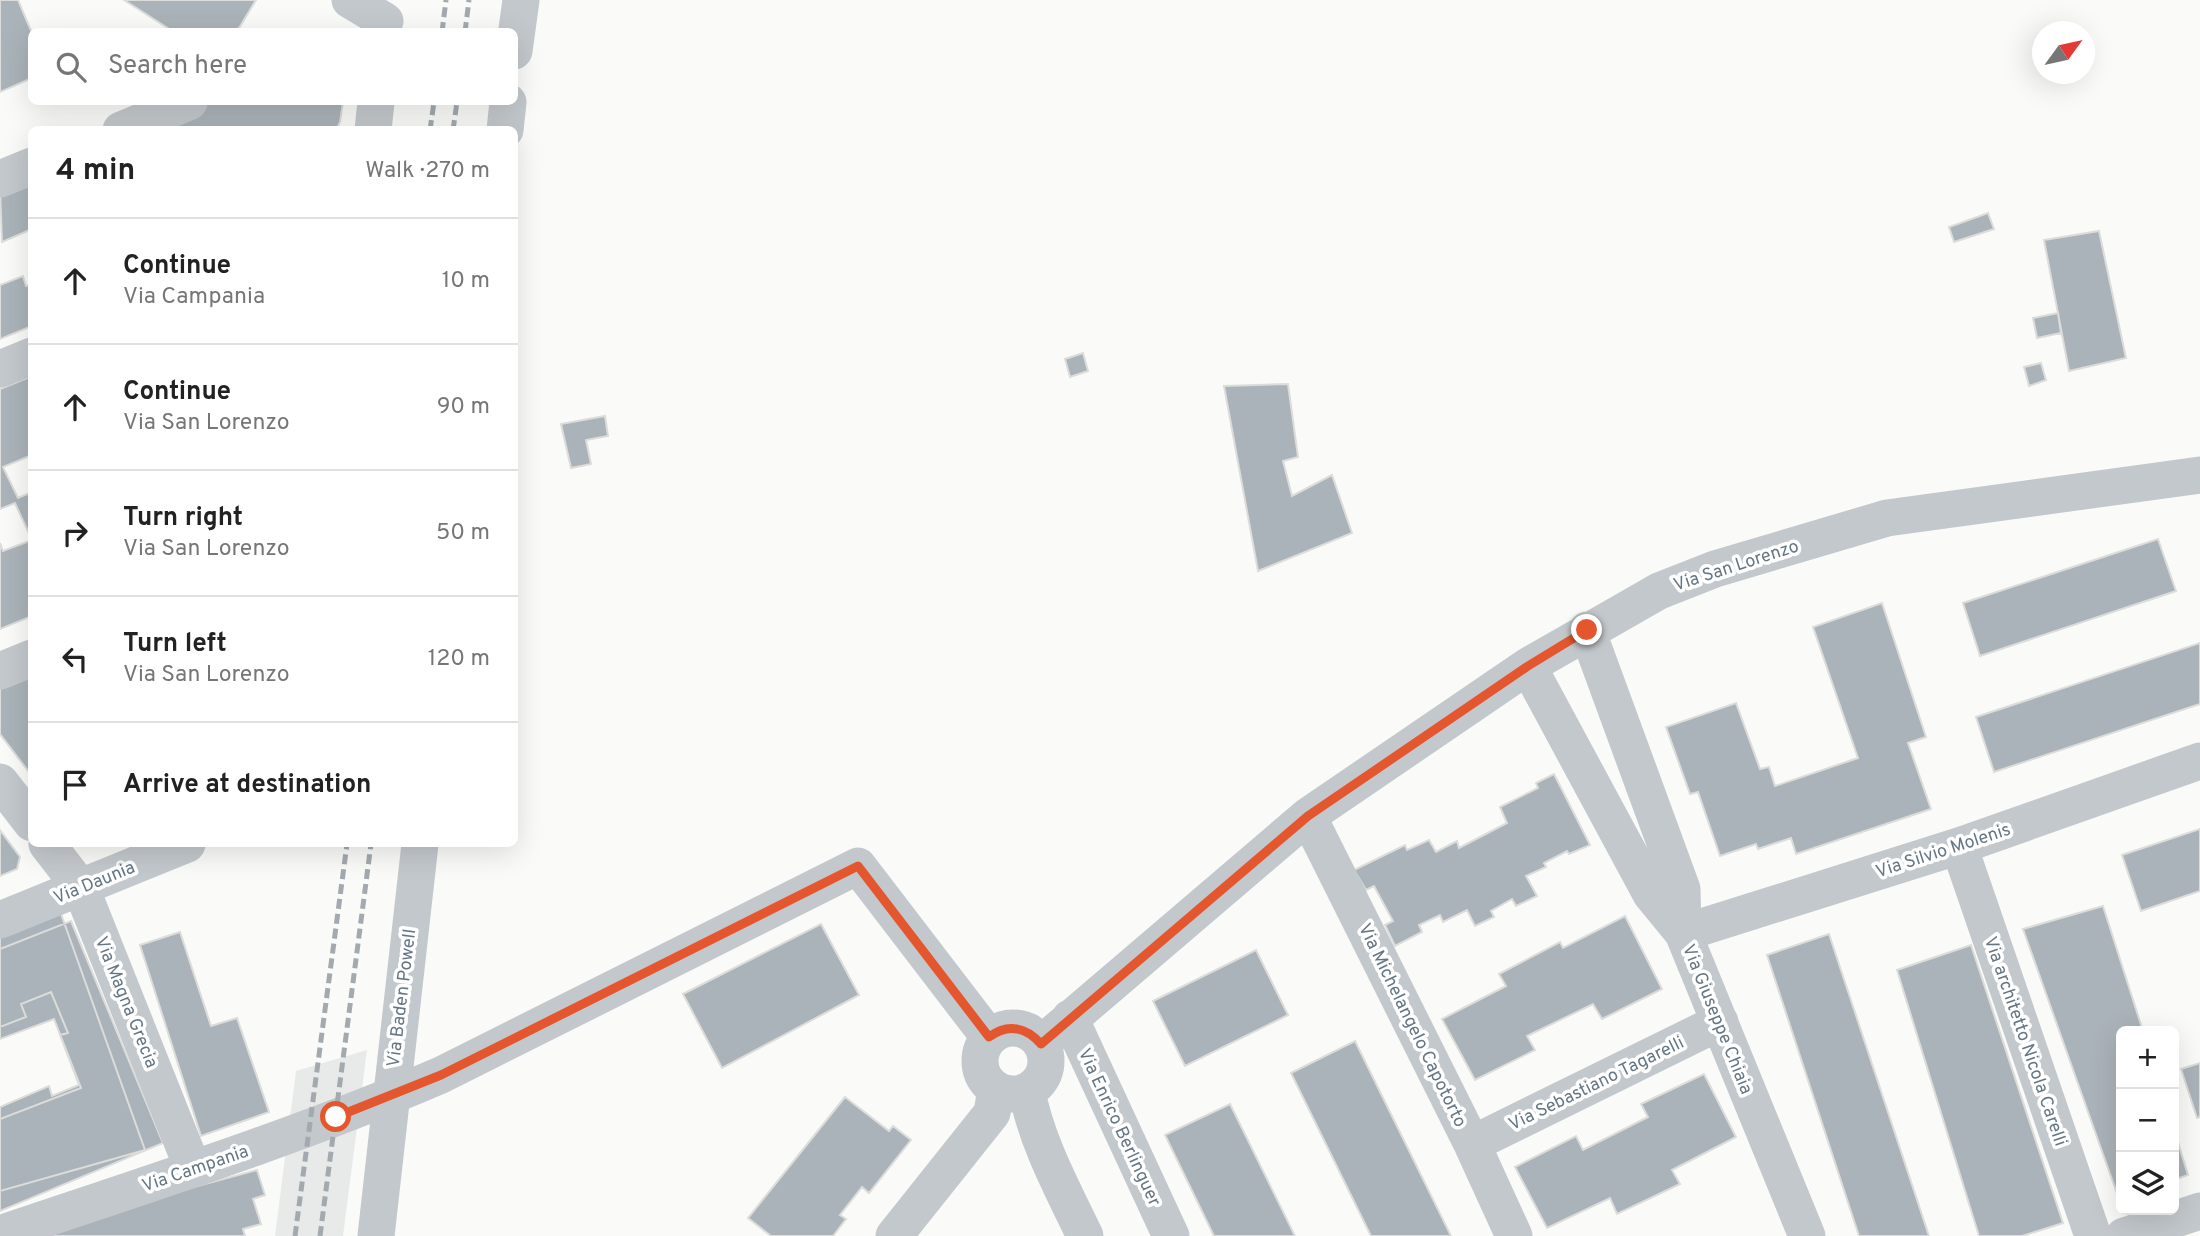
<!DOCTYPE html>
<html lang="en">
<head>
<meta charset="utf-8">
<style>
  body { margin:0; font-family:Overpass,sans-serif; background:#f6f6f6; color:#222 }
  .controls { position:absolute; right:21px; bottom:21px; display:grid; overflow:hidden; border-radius:10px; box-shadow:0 7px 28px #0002 }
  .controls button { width:63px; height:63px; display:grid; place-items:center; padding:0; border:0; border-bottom:2px solid #e0e0e0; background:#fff; color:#222; font:35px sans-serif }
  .compass { position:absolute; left:2032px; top:21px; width:63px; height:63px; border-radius:50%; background:#fff; box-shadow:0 7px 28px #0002; rotate:57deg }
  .stop { position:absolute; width:21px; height:21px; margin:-16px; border:5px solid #e4572e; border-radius:50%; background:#fff }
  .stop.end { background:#e4572e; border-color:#fff; box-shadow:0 2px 7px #0008 }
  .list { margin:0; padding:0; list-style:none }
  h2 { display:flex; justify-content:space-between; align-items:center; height:91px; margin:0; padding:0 28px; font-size:30px }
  h2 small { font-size:23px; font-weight:400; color:#767676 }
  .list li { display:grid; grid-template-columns:46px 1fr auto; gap:21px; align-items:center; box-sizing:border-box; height:126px; padding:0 28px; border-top:2px solid #e0e0e0 }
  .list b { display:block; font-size:26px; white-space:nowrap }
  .list p { margin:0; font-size:23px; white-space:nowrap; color:#767676 }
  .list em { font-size:23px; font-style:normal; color:#767676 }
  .icon { flex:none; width:38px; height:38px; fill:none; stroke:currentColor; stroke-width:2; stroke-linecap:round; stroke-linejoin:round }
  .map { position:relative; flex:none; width:2200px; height:1236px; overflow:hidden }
  .search { position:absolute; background:#fff; box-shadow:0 7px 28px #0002; left:28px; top:28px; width:490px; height:77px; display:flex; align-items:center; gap:18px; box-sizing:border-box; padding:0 24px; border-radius:10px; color:#767676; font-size:26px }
  .panel { position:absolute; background:#fff; box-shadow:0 7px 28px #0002; left:28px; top:126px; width:490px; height:721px; border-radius:10px }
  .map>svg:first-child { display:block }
  .built { fill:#e8e9e9 }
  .building { fill:#aab3b9; stroke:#dcdcda; stroke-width:2 }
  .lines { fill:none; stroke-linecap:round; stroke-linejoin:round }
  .street { stroke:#c3c8cc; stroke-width:37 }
  .rail { stroke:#a2aab0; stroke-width:5; stroke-dasharray:10 5; stroke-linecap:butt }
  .route { stroke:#e4572e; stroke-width:9 }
  .labels { text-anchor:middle; stroke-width:7; stroke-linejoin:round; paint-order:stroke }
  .street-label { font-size:18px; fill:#657683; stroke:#fff }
</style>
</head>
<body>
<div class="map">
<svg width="2200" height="1236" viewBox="0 0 2200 1236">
  <rect width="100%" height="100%" fill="#fafaf8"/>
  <path class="built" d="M367 1050 343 1236H275L296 1071Z"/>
  <path class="building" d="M0 0H18L32 33V78L0 92Z
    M124 0H256L239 28 231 32H174Z
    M207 102H343L340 122 336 130H140Z
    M32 175V229L2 242 0 189Z
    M1988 213 1994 229 1954 242 1949 227Z
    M2099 231 2126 358 2069 371 2044 240Z
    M23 276 26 286 32 284V326L0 339V285Z
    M2058 313 2061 333 2037 338 2033 318Z
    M1083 353 1088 371 1070 377 1065 359Z
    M2041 363 2046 380 2029 386 2024 367Z
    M32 376V455L3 467 18 498 32 492V540L15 503 0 509V389Z
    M1288 384 1298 457 1283 461 1292 496 1332 475 1352 533 1258 571 1224 386Z
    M605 416 608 436 586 440 591 464 571 468 561 424Z
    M2158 539 2176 591 1980 656 1963 603Z
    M32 540V616L0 629V543L3 551Z
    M1882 603 1926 737 1908 743 1931 809 1796 854 1791 838 1758 849 1756 844 1720 856 1698 792 1690 794 1666 727 1736 703 1760 769 1769 767 1775 786 1858 758 1813 627Z
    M2200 643V704L1994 772 1976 717Z
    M32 676V776L0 734V689Z
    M1554 774 1590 845 1569 854 1567 851 1544 863 1546 867 1526 876 1537 896 1516 906 1512 899 1491 911 1494 917 1475 926 1467 910 1443 922 1440 915 1419 925 1422 932 1395 946 1385 925 1393 921 1374 886 1366 890 1354 870 1405 845 1407 850 1429 840 1436 852 1457 841 1459 848 1507 823 1500 807 1538 788 1536 783Z
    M2200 829V891L2141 911 2122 855Z
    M0 830 20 857 17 869 0 876Z
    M2103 906 2143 1031H2121V1199H2119L2023 929Z
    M60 911 145 1150 0 1191V1107L49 1086 52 1096 79 1085 60 1035 68 1033 51 992 21 1004 26 1017 0 1027V936Z
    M1625 916 1662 989 1602 1019 1593 1004 1527 1036 1535 1050 1475 1080 1442 1019 1506 986 1499 974 1560 942 1563 948Z
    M71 921 163 1143 0 1211V1119L81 1088 54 1019 0 1039V949Z
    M821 924 859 995 722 1068 683 994Z
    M180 932 211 1026 237 1018 269 1112 201 1136 140 945Z
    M1829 934 1929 1236H1859L1767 955Z
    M1971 945 2063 1223 2022 1236H1979L1897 970Z
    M1256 950 1288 1015 1185 1066 1153 1001Z
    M1355 1041 1451 1236H1371L1291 1073Z
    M2200 1063V1117L2197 1118 2181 1069Z
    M1704 1074 1736 1137 1672 1170 1680 1184 1617 1214 1610 1198 1547 1228 1515 1167 1576 1136 1583 1150 1648 1117 1641 1104Z
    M845 1097 889 1131 893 1126 911 1140 869 1193 862 1187 840 1215 846 1219 833 1236H771L748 1218Z
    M1230 1104 1295 1236H1214L1165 1135Z
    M2174 1129 2188 1175 2174 1180Z
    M257 1170 265 1195 253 1199 261 1224 243 1229 245 1236H13Z"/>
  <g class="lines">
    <path class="street" d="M350 0 385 21
      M514 51 521 0
      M121 130 189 102
      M373 130 376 102
      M505 130 508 102
      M0 179 32 166
      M0 369 32 356
      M1587 630 1682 889 1683 933 1959 846 2200 761
      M1528 666 1651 894 1683 933 1807 1236
      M0 671 32 658
      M0 782 32 823
      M1308 816 1472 1144 1514 1236
      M47 844 81 888 193 1169
      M1959 846 2093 1236
      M0 920 187 844
      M1070 1018 1171 1236
      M980 1061a33 33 0 1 1 66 0a33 33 0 1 1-66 0Z
      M1041 1044 1308 816 1528 666 1659 591 1715 569 1887 518 2200 475
      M1027 1091C1036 1141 1063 1190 1085 1236
      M1472 1144 1720 1022
      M0 1234C148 1184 297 1137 441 1075L858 866 989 1037
      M376 1236 420 844
      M894 1236 992 1113 996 1089
      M2124 1236 2200 1211"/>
    <path class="rail" d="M442 32 446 0
      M465 32 469 0
      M430 130 434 102
      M453 130 457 102
      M295 1236 347 844
      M320 1236 371 844"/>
  </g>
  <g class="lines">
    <path class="route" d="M336 1117 441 1075 858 866 989 1037C1008 1023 1026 1027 1041 1044L1308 816 1528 666 1587 630"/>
  </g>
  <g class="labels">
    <g class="street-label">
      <text transform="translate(1736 565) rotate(-18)" y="6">Via San Lorenzo</text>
      <text transform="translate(1943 850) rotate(-18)" y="6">Via Silvio Molenis</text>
      <text transform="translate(94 882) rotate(-22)" y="6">Via Daunia</text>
      <text transform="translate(401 998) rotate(-83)" y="6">Via Baden Powell</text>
      <text transform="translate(127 1002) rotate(68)" y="6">Via Magna Grecia</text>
      <text transform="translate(1718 1019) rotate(68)" y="6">Via Giuseppe Chiaia</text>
      <text transform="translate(1413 1025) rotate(64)" y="6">Via Michelangelo Capotorto</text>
      <text transform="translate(2026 1041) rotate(71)" y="6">Via architetto Nicola Carelli</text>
      <text transform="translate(1596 1083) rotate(-26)" y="6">Via Sebastiano Tagarelli</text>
      <text transform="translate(1120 1127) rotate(65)" y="6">Via Enrico Berlinguer</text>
      <text transform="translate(195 1168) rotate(-19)" y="6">Via Campania</text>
    </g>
  </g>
</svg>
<div class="controls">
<button>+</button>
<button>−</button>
<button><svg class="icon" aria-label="layers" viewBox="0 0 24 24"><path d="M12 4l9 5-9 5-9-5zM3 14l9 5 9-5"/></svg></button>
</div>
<svg class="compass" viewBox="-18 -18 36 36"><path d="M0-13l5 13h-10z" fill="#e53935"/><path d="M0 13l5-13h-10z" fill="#767676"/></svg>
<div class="stop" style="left:336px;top:1117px"></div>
<div class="stop end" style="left:1587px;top:630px"></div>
<div class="search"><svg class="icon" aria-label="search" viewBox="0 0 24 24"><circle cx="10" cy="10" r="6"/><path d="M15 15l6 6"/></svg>Search here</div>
<section class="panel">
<h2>4 min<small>Walk · 270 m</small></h2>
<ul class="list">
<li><svg class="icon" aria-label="ahead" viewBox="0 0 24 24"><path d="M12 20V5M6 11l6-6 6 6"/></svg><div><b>Continue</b><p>Via Campania</p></div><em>10 m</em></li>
<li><svg class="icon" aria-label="ahead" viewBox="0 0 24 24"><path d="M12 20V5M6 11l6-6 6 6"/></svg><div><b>Continue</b><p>Via San Lorenzo</p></div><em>90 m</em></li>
<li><svg class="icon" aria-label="right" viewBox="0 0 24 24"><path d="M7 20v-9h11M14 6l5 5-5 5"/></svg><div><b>Turn right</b><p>Via San Lorenzo</p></div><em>50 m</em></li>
<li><svg class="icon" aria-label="left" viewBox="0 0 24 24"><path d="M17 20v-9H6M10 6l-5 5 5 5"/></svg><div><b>Turn left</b><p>Via San Lorenzo</p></div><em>120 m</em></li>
<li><svg class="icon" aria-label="arrive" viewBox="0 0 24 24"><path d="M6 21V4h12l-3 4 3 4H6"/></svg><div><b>Arrive at destination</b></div></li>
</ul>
</section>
</div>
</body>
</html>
